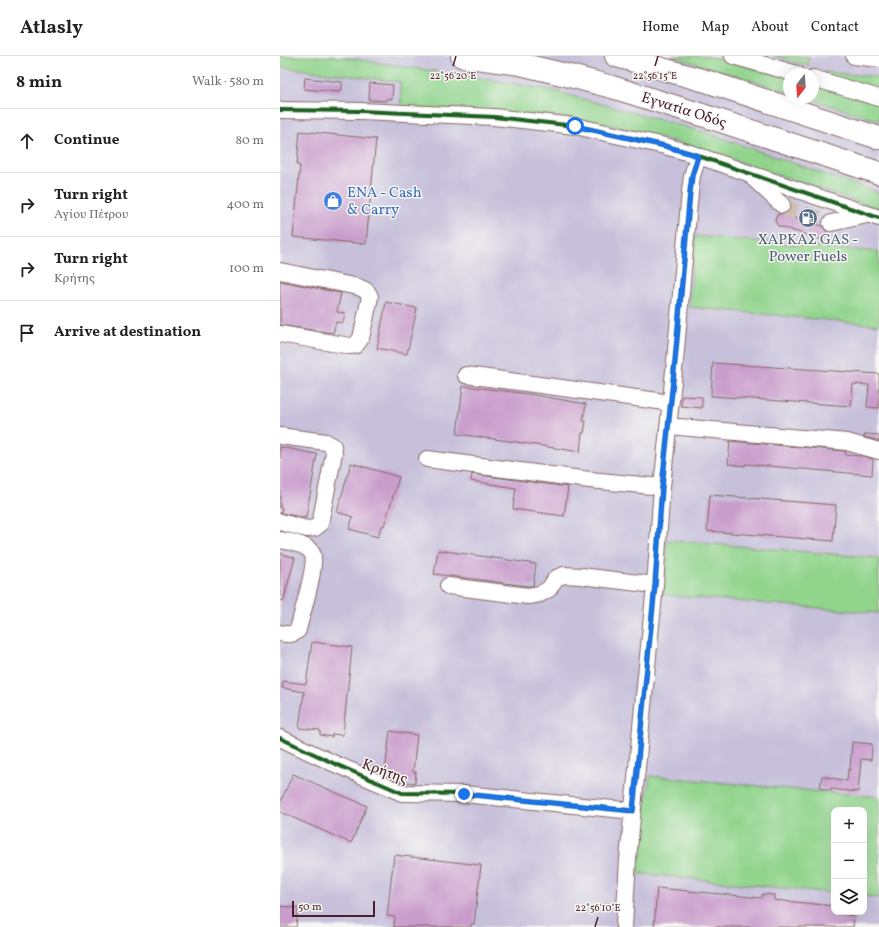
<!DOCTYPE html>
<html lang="en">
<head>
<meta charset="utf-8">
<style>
  body { margin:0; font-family:Vollkorn,serif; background:#f6f6f6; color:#202124 }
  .controls { position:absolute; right:12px; bottom:12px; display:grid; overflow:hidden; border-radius:8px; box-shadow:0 4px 16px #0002 }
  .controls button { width:36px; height:36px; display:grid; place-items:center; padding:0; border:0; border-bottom:1px solid #e0e0e0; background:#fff; color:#202124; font:20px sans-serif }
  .compass { position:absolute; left:503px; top:12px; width:36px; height:36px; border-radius:50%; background:#fff; box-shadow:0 4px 16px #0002; rotate:197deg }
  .scale { position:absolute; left:12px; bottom:10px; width:83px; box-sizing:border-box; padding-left:4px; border:2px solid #4a1f2b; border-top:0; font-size:11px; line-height:14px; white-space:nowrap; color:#4a1f2b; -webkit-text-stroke:3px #f6f6f2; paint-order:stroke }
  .stop { position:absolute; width:12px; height:12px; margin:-9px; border:3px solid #1a73e8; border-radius:50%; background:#fff }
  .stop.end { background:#1a73e8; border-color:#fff; box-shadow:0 1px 4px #0008 }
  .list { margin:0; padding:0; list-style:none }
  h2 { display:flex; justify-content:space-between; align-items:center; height:52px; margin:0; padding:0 16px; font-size:17px }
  h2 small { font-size:13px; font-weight:400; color:#757577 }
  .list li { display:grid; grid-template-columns:26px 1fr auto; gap:12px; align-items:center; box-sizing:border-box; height:64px; padding:0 16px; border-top:1px solid #e0e0e0 }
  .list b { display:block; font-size:15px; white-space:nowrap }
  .list p { margin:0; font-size:13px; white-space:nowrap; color:#757577 }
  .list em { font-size:13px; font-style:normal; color:#757577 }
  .icon { flex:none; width:22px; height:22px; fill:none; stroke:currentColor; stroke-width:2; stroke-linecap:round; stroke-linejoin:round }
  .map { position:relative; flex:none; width:599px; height:871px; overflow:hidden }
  header { display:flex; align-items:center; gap:24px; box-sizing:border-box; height:56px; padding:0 20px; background:#fff; border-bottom:1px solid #e0e0e0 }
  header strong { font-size:19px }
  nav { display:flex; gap:22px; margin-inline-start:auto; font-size:14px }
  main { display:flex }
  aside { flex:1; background:#fff }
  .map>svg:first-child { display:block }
  .industrial { fill:#c6c0da; fill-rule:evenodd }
  .green { fill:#91d48c; stroke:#6e7a5c }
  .building { fill:#c99ccc }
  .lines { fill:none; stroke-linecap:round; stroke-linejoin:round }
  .minor-tunnel { stroke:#cec1b3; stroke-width:16; stroke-dasharray:16 8; stroke-linecap:butt }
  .minor-casing { stroke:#846666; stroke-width:18 }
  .highway-casing { stroke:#846666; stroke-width:24 }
  .minor { stroke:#fff; stroke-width:16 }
  .highway { stroke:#fff; stroke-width:22 }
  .cycleway-casing { stroke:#f6f6f2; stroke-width:6 }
  .cycleway { stroke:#1b5e20; stroke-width:4 }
  .route { stroke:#1a73e8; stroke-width:5 }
  .ticks { fill:none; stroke:#4a1f2b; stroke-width:1.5 }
  .labels { text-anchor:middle; stroke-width:3; stroke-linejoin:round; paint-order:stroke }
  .street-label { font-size:15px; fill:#4a1f2b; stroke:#f6f6f2 }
  .shop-label { font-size:15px; fill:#366cbe; stroke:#f6f6f2; text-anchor:start }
  .service-label { font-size:15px; fill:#4e5e75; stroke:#f6f6f2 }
  .ticks-label { font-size:10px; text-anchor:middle; fill:#4a1f2b; stroke:#f6f6f2; stroke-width:3; stroke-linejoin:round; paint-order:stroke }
</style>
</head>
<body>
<header>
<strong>Atlasly</strong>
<nav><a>Home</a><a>Map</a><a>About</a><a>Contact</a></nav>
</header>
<main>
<aside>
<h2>8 min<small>Walk · 580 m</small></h2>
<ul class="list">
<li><svg class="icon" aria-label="ahead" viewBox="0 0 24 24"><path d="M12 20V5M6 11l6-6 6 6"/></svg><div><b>Continue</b></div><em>80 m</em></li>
<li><svg class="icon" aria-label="right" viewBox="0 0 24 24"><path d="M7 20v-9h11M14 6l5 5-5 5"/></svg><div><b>Turn right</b><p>Αγίου Πέτρου</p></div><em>400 m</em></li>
<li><svg class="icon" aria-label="right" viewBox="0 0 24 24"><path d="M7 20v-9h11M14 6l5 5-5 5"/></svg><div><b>Turn right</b><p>Κρήτης</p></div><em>100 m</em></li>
<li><svg class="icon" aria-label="arrive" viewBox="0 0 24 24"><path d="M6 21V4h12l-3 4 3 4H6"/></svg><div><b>Arrive at destination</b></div></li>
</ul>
</aside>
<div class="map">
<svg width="599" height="871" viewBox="0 0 599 871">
  <rect width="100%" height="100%" fill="#f6f6f2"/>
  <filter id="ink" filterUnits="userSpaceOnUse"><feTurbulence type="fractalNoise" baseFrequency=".025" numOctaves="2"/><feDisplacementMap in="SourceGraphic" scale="8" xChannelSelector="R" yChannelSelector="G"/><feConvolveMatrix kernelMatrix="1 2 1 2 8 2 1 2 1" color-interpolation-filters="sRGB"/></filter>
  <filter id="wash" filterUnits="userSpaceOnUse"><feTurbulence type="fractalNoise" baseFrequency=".012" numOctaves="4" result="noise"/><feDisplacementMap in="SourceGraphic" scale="16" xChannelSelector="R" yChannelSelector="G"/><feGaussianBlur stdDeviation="0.9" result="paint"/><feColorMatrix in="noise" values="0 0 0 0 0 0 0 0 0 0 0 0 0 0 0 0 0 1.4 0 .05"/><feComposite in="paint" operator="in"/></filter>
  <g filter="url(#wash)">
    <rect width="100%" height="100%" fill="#efead5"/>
    <path class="industrial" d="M0 0H599V871H0ZM509 18H533V42H509ZM554 754H584V856H554Z"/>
    <path class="green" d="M0 0H54L200 22 270 34 424 76 599 137V153L421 93 342 71 270 59 121 52 120 26 0 11Z
      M391 0H428L509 22V36Z
      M493 0H529L528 10Z
      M544 16 599 21V36L546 20Z
      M533 29 599 48V65L528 42H533Z
      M415 180 599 196V269L409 251Z
      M387 484 599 502V557L383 539Z
      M370 720 599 741V842L584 840V754H554V837L354 817Z"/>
    <g id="blocks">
      <path class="building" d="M25 22 62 26V34H59V36L24 33Z
        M90 27 113 29 112 43H106V45L89 44Z
        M20 75 96 83 86 188 13 181 20 110 17 109Z
        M502 158 542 170 547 176 546 181 540 183 498 170 495 165 497 159Z
        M0 225 61 237 57 256 65 257 63 267 56 266 53 277 0 269Z
        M106 246 137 252 127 298 97 292Z
        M433 307 599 318V352L587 351 589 329 573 328 571 350 431 340Z
        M183 330 249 338 306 348 303 365H306L304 377H302L300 396 243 387 177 378Z
        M402 340 422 341V352L401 350Z
        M585 378 599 379V385L584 381Z
        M450 385 565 395 566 399 583 400 593 403 592 419 465 408V410L448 408Z
        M0 391 37 398 26 462 1 457 2 452H0Z
        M71 407 119 421 104 470H101L98 481 69 473 73 461 57 456Z
        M192 418 288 431 284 460 233 453 236 432 191 425Z
        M430 439 556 449 553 485 427 475Z
        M158 494 256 508 253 530H248L154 518Z
        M0 497 15 502 3 545 0 544Z
        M32 586 72 591 63 679 52 678V681L40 679V674L19 672 24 636 2 632 3 625 26 628Z
        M110 675 137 679 133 716H136L135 727 119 725 110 721 111 716 105 715Z
        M572 686 592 688 591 704 581 703 578 736 551 733V735L540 732 542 720 567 725 568 713 570 714Z
        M13 718 87 750 71 787 0 756V747Z
        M114 799 201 809 194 868H191V871H114L115 861 107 860Z
        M377 832 482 842V838L494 839V844L554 850V856H560V858L574 860 573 871H374Z
        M0 850 18 852 16 871H0Z"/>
    </g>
  </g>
  <g filter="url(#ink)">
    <use href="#blocks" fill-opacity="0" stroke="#846666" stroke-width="1"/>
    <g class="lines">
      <path class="minor-tunnel" d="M502 149 506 152 551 167"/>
      <g class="minor-casing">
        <path id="minor" d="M453 0 517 18
          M574 0 599 3
          M533 22 599 42
          M0 54 81 55 214 61 295 70 385 90 410 97 599 162
          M473 122 502 149
          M551 167 587 159
          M0 215 78 231C84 233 88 235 90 241L81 282 76 289 70 290 0 278
          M186 319 378 345 390 348
          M388 370 567 386 599 395
          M0 380 46 386 53 390 54 397 40 468 35 472 27 473 0 466
          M147 403 310 424 382 431
          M0 484C9 486 27 488 32 497 38 507 21 560 18 574 12 579 8 579 0 577
          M168 530 248 540 260 538 269 533 276 522 284 519 301 520 375 529
          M0 682 53 707 122 737 184 738 353 755
          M344 870 348 803 375 529 382 431 395 305 410 136 412 120 418 100"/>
      </g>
      <g class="highway-casing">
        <g id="highway">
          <path id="s1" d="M182 0 240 8 286 19 332 31 419 58 599 117"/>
          <path d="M336 0 429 26 599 82"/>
        </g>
      </g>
      <use href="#minor" class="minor"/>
      <use href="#highway" class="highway"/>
      <g class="cycleway-casing">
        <path id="cycleway" d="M0 54 81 55 214 61 295 70 385 90 410 97 599 162
          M0 682 53 707 122 737 184 738 353 755 375 529 382 431 395 305 410 136 412 120 418 100"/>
      </g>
      <use href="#cycleway" class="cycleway"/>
    </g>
  </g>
  <g class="lines" filter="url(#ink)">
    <path class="route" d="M184 738 353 755 375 529 382 431 395 305 410 136 412 120 418 100 385 90 295 70"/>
  </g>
  <path class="ticks" d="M173 10 176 0M375 10 378 0M315 871 318 861"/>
  <defs>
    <g id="shop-disc" transform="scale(1)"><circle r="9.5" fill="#3f7fe0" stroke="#f6f6f2"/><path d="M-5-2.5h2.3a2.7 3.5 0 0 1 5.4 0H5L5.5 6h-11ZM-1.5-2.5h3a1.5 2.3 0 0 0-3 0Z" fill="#fff"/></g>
    <g id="fuel-disc" transform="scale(1)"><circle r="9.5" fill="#5c6f8a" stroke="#f6f6f2"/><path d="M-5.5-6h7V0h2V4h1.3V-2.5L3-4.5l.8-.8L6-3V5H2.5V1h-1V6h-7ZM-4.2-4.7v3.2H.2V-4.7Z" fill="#fff"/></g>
  </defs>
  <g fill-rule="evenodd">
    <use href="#shop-disc" x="53" y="145"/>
    <use href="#fuel-disc" x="528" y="162"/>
  </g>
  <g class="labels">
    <g class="street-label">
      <text dy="5" stroke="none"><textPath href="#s1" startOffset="229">Εγνατία Οδός</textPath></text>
      <text transform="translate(105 715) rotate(20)" y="5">Κρήτης</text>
    </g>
    <g class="shop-label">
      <text x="67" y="141">ENA - Cash<tspan x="67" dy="17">&amp; Carry</tspan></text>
    </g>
    <g class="service-label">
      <text x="528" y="188">ΧΑΡΚΑΣ GAS -<tspan x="528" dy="17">Power Fuels</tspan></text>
    </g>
  </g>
  <g class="ticks-label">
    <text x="173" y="23">22°56'20"E</text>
    <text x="375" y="23">22°56'15"E</text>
    <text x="318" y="855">22°56'10"E</text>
  </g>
</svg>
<div class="controls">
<button>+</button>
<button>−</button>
<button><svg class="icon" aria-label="layers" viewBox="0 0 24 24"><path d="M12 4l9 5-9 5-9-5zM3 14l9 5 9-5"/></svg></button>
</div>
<svg class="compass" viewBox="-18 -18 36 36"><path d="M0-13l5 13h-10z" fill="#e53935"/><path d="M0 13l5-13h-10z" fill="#757577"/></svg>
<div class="scale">50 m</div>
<div class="stop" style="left:295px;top:70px"></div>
<div class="stop end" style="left:184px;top:738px"></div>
</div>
</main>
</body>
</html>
